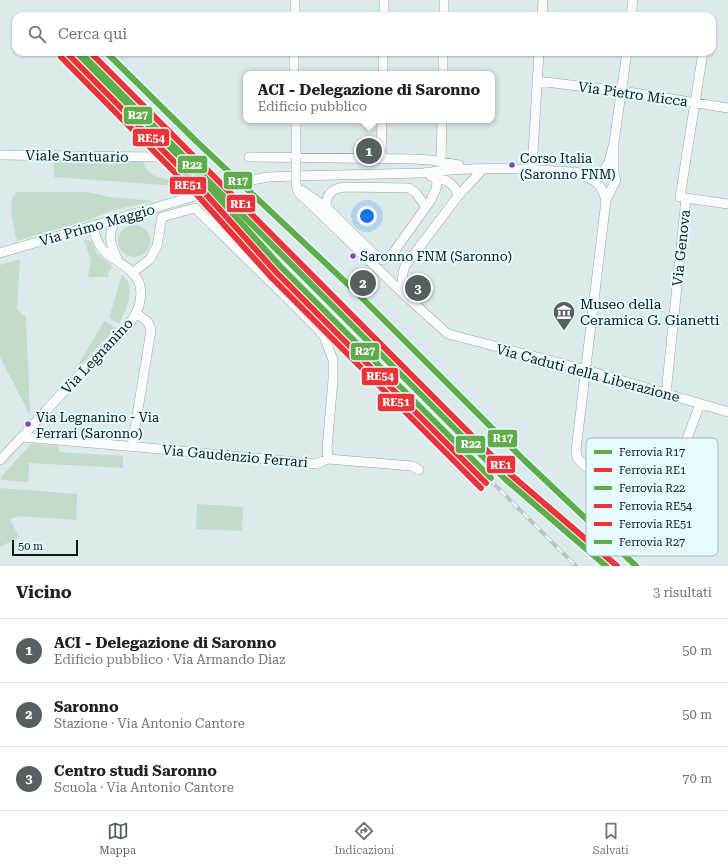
<!DOCTYPE html>
<html lang="it">
<head>
<meta charset="utf-8">
<style>
  body { margin:0; font-family:"Roboto Serif",serif; background:#f6f6f6; color:#202124 }
  .scale { position:absolute; left:12px; bottom:10px; width:66px; box-sizing:border-box; padding-left:4px; border:2px solid #0e1617; border-top:0; font-size:11px; line-height:14px; white-space:nowrap; color:#0e1617; -webkit-text-stroke:3px #e4fcff; paint-order:stroke }
  .you { position:absolute; left:367px; top:216px; width:14px; height:14px; margin:-10px; border:3px solid #fff; border-radius:50%; background:#1a73e8; box-shadow:0 0 0 6px #1a73e833 }
  .badge { display:grid; place-items:center; width:26px; height:26px; border-radius:50%; background:#566061; color:#fff; font-size:13px; font-weight:700 }
  .pin { position:absolute; translate:-50% -50%; border:2px solid #fff; box-shadow:0 1px 4px #0006 }
  .popup { position:absolute; left:243px; top:71px; width:252px; height:52px; box-sizing:border-box; display:grid; place-content:center; border-radius:8px; background:#fff; filter:drop-shadow(0 1px 3px #0005); font-size:13px; white-space:nowrap; color:#757577 }
  .popup b { font-size:15px; color:#202124 }
  .popup::after { content:''; position:absolute; left:50%; top:100%; margin-left:-8px; border:8px solid transparent; border-top-color:#fff }
  .list { margin:0; padding:0; list-style:none }
  h2 { display:flex; justify-content:space-between; align-items:center; height:52px; margin:0; padding:0 16px; font-size:17px }
  h2 small { font-size:13px; font-weight:400; color:#757577 }
  .list li { display:grid; grid-template-columns:26px 1fr auto; gap:12px; align-items:center; box-sizing:border-box; height:64px; padding:0 16px; border-top:1px solid #e0e0e0 }
  .list b { display:block; font-size:15px; white-space:nowrap }
  .list p { margin:0; font-size:13px; white-space:nowrap; color:#757577 }
  .list em { font-size:13px; font-style:normal; color:#757577 }
  .icon { flex:none; width:22px; height:22px; fill:none; stroke:currentColor; stroke-width:2; stroke-linecap:round; stroke-linejoin:round }
  .map { position:relative; flex:none; width:728px; height:566px; overflow:hidden }
  .search { position:absolute; background:#fff; box-shadow:0 1px 3px #0004; left:12px; right:12px; top:12px; height:44px; display:flex; align-items:center; gap:10px; box-sizing:border-box; padding:0 14px; border-radius:12px; color:#757577; font-size:15px }
  .sheet { height:244px; background:#fff }
  nav { display:flex; justify-content:space-around; align-items:center; box-sizing:border-box; height:56px; border-top:1px solid #e0e0e0; background:#fff; font-size:11px; color:#757577 }
  nav a { display:grid; justify-items:center; gap:2px }
  nav .on { color:#566061 }
  .map>svg:first-child { display:block }
  .green { fill:#c4dacb }
  .lines { fill:none; stroke-linecap:round; stroke-linejoin:round }
  .street-tunnel { stroke:#becacb; stroke-width:9; stroke-dasharray:9 4.5; stroke-linecap:butt }
  .street-casing { stroke:#9ba5a6; stroke-width:10 }
  .street { stroke:#fafcfc; stroke-width:9 }
  .rail-casing { stroke:#bec2c2; stroke-width:4 }
  .rail { stroke:#e4fcff; stroke-width:2.5; stroke-dasharray:8; stroke-linecap:butt }
  .street-bridge-casing { stroke:#9ba5a6; stroke-width:10; stroke-linecap:butt }
  .street-bridge { stroke:#fafcfc; stroke-width:9 }
  .rail-1-casing { stroke:#e4fcff; stroke-width:9 }
  .rail-2-casing { stroke:#e4fcff; stroke-width:9 }
  .rail-3-casing { stroke:#e4fcff; stroke-width:9 }
  .rail-4-casing { stroke:#e4fcff; stroke-width:9 }
  .rail-5-casing { stroke:#e4fcff; stroke-width:9 }
  .rail-6-casing { stroke:#e4fcff; stroke-width:9 }
  .rail-1 { stroke:#60ac4b; stroke-width:6 }
  .rail-2 { stroke:#ee3338; stroke-width:6 }
  .rail-3 { stroke:#60ac4b; stroke-width:6 }
  .rail-4 { stroke:#ee3338; stroke-width:6 }
  .rail-5 { stroke:#ee3338; stroke-width:6 }
  .rail-6 { stroke:#60ac4b; stroke-width:6 }
  .bus-dot { fill:#8e44ad; stroke:#e4fcff; stroke-width:1.5 }
  .labels { text-anchor:middle; stroke-width:4; stroke-linejoin:round; paint-order:stroke }
  .bus-label { font-size:13px; fill:#0e1617; stroke:#e4fcff; text-anchor:start }
  .street-label { font-size:14px; fill:#0e1617; stroke:#e4fcff }
  .poi-label { font-size:14px; fill:#0e1617; stroke:#e4fcff; text-anchor:start }
  .key { fill:#e4fcff; stroke:#a4b7b9; stroke-width:1 }
  .key-label { font-size:11px; fill:#0e1617 }
  .line-badge { stroke:#e4fcff; stroke-width:1.5 }
  .badge-label { font-size:11px; text-anchor:middle; font-weight:bold; fill:#fff }
</style>
</head>
<body>
<div class="map">
<svg width="728" height="566" viewBox="0 0 728 566">
  <rect width="100%" height="100%" fill="#ddeaeb"/>
  <path class="green" d="M54 160H143C147 180 162 176 177 182L178 186 54 177Z
    M16 192H87L110 197 154 201 110 211 92 219 17 241C14 229 7 202 16 192Z
    M118 241a16 16 0 1 1 32 0a16 16 0 1 1-32 0Z
    M84 240 91 241 97 254 109 263 112 267 108 273 109 277H88L91 260Z
    M20 259 17 310 26 317 30 415 0 357V265Z
    M122 274C124 277 128 281 129 284 132 298 125 312 119 324L109 318Z
    M104 321 116 328 74 372Z
    M31 444 59 446V452L123 456V468L29 463 28 482 3 480 1 477Z
    M0 488 77 494 76 520 19 516 10 519 19 537 0 547Z
    M197 504 243 507 242 531 196 529Z"/>
  <g class="lines">
    <path class="street-tunnel" d="M195 196 247 181"/>
    <g class="street-casing">
      <path id="street" d="M295 16V0
        M384 16V0
        M444 16V0
        M542 16 543 0
        M631 16 633 0
        M294 52V74
        M383 74V52
        M443 74V52
        M537 81 628 92 728 108
        M0 155 154 157
        M249 157 413 159 430 160 459 165
        M296 158V120
        M381 159 382 120
        M441 162 442 120
        M532 170 539 52
        M574 172C591 179 601 180 606 200L576 450 577 458 600 480 659 484 669 481 673 476 700 404
        M431 176C444 179 455 182 458 196
        M247 181 268 177 294 176 423 173C479 165 539 169 596 174L604 171 609 162 614 142
        M296 183 298 192 410 300 448 334 586 370 728 412
        M301 190 326 207 377 257 382 260 389 257 393 253 431 200 436 189 437 183 435 177
        M680 197 703 52
        M606 200 616 180 614 174V142L627 52
        M326 207C326 193 333 188 346 187L409 188 416 193 426 207
        M117 219C106 234 111 245 118 261
        M0 253 195 196
        M132 273 150 259 157 246 162 217 195 208 285 296 317 328 324 336 333 360V380L327 448 328 459
        M405 294C402 285 401 276 405 266L458 196 483 169
        M666 394 686 198 728 204
        M22 437 138 447 316 464 328 459 412 466 419 470
        M132 446 151 330 148 322 136 313
        M0 460C29 430 56 399 85 369 100 354 127 331 136 313 140 306 142 294 140 286 136 268 116 263 104 251 97 244 95 235 93 226"/>
    </g>
    <use href="#street" class="street"/>
    <g class="rail-casing">
      <path id="rail" d="M489 479 576 566"/>
    </g>
    <use href="#rail" class="rail"/>
    <g class="street-bridge-casing">
      <path id="street-bridge" d="M296 183V158"/>
    </g>
    <use href="#street-bridge" class="street-bridge"/>
    <g class="rail-1-casing">
      <path id="rail-1" d="M106 52 195 140 355 291 524 460 636 566"/>
    </g>
    <g class="rail-2-casing">
      <path id="rail-2" d="M90 52 510 474 617 566"/>
    </g>
    <g class="rail-3-casing">
      <path id="rail-3" d="M85 57 505 479 606 566"/>
    </g>
    <g class="rail-4-casing">
      <path id="rail-4" d="M66 52 203 191 276 272 486 483"/>
    </g>
    <g class="rail-5-casing">
      <path id="rail-5" d="M61 57 198 196 271 277 481 488"/>
    </g>
    <g class="rail-6-casing">
      <path id="rail-6" d="M76 52 208 186 281 267 491 478"/>
    </g>
    <use href="#rail-1" class="rail-1"/>
    <use href="#rail-2" class="rail-2"/>
    <use href="#rail-3" class="rail-3"/>
    <use href="#rail-4" class="rail-4"/>
    <use href="#rail-5" class="rail-5"/>
    <use href="#rail-6" class="rail-6"/>
  </g>
  <defs>
    <g id="museum-pin" transform="scale(1.15)"><path d="M0 17L-7.5 6A9.5 9.5 0 1 1 7.5 6Z" fill="#566061" stroke="#e4fcff"/><path d="M0-6L6-3V-2H-6V-3ZM-5-1h2V3h-2ZM-1-1h2V3h-2ZM3-1h2V3H3ZM-6 4H6V6H-6Z" fill="#fff"/></g>
  </defs>
  <g fill-rule="evenodd">
    <use href="#museum-pin" x="564" y="312"/>
  </g>
  <g class="bus-dot">
    <circle cx="512" cy="165" r="3.5"/>
    <circle cx="353" cy="256" r="3.5"/>
    <circle cx="28" cy="424" r="3.5"/>
  </g>
  <g class="labels">
    <g class="bus-label">
      <text x="520" y="163">Corso Italia<tspan x="520" dy="16">(Saronno FNM)</tspan></text>
      <text x="360" y="261">Saronno FNM (Saronno)</text>
      <text x="36" y="422">Via Legnanino - Via<tspan x="36" dy="16">Ferrari (Saronno)</tspan></text>
    </g>
    <g class="street-label">
      <text transform="translate(633 94) rotate(8)" y="5">Via Pietro Micca</text>
      <text transform="translate(77 156) rotate(1)" y="5">Viale Santuario</text>
      <text transform="translate(97 225) rotate(-16)" y="5">Via Primo Maggio</text>
      <text transform="translate(681 248) rotate(-84)" y="5">Via Genova</text>
      <text transform="translate(97 356) rotate(-47)" y="5">Via Legnanino</text>
      <text transform="translate(588 373) rotate(15)" y="5">Via Caduti della Liberazione</text>
      <text transform="translate(235 456) rotate(5)" y="5">Via Gaudenzio Ferrari</text>
    </g>
    <g class="poi-label">
      <text x="580" y="309">Museo della<tspan x="580" dy="16">Ceramica G. Gianetti</tspan></text>
    </g>
  </g>
  <rect x="586" y="438" width="132" height="118" rx="6" class="key"/>
  <rect x="594" y="450" width="18" height="4" fill="#60ac4b"/>
  <rect x="594" y="468" width="18" height="4" fill="#ee3338"/>
  <rect x="594" y="486" width="18" height="4" fill="#60ac4b"/>
  <rect x="594" y="504" width="18" height="4" fill="#ee3338"/>
  <rect x="594" y="522" width="18" height="4" fill="#ee3338"/>
  <rect x="594" y="540" width="18" height="4" fill="#60ac4b"/>
  <g class="key-label">
    <text x="619" y="456">Ferrovia R17</text>
    <text x="619" y="474">Ferrovia RE1</text>
    <text x="619" y="492">Ferrovia R22</text>
    <text x="619" y="510">Ferrovia RE54</text>
    <text x="619" y="528">Ferrovia RE51</text>
    <text x="619" y="546">Ferrovia R27</text>
  </g>
  <g class="line-badge">
    <rect x="123" y="106" width="30" height="19" rx="4" fill="#60ac4b"/>
    <rect x="132" y="128" width="38" height="19" rx="4" fill="#ee3338"/>
    <rect x="177" y="155" width="31" height="19" rx="4" fill="#60ac4b"/>
    <rect x="223" y="171" width="30" height="19" rx="4" fill="#60ac4b"/>
    <rect x="169" y="176" width="38" height="19" rx="4" fill="#ee3338"/>
    <rect x="226" y="194" width="30" height="19" rx="4" fill="#ee3338"/>
    <rect x="350" y="342" width="30" height="19" rx="4" fill="#60ac4b"/>
    <rect x="361" y="367" width="38" height="19" rx="4" fill="#ee3338"/>
    <rect x="377" y="393" width="38" height="19" rx="4" fill="#ee3338"/>
    <rect x="487" y="429" width="31" height="19" rx="4" fill="#60ac4b"/>
    <rect x="455" y="435" width="31" height="19" rx="4" fill="#60ac4b"/>
    <rect x="486" y="455" width="30" height="19" rx="4" fill="#ee3338"/>
  </g>
  <g class="badge-label">
    <text x="138" y="119">R27</text>
    <text x="151" y="142">RE54</text>
    <text x="192" y="169">R22</text>
    <text x="238" y="185">R17</text>
    <text x="188" y="189">RE51</text>
    <text x="241" y="208">RE1</text>
    <text x="365" y="355">R27</text>
    <text x="380" y="380">RE54</text>
    <text x="396" y="406">RE51</text>
    <text x="503" y="442">R17</text>
    <text x="471" y="448">R22</text>
    <text x="501" y="469">RE1</text>
  </g>
</svg>
<div class="scale">50 m</div>
<div class="you"></div>
<div class="pin badge" style="left:369px;top:151px">1</div>
<div class="popup"><b>ACI - Delegazione di Saronno</b>Edificio pubblico</div>
<div class="pin badge" style="left:363px;top:283px">2</div>
<div class="pin badge" style="left:418px;top:288px">3</div>
<div class="search"><svg class="icon" aria-label="search" viewBox="0 0 24 24"><circle cx="10" cy="10" r="6"/><path d="M15 15l6 6"/></svg>Cerca qui</div>
</div>
<section class="sheet">
<h2>Vicino<small>3 risultati</small></h2>
<ul class="list">
<li><span class="badge">1</span><div><b>ACI - Delegazione di Saronno</b><p>Edificio pubblico · Via Armando Diaz</p></div><em>50 m</em></li>
<li><span class="badge">2</span><div><b>Saronno</b><p>Stazione · Via Antonio Cantore</p></div><em>50 m</em></li>
<li><span class="badge">3</span><div><b>Centro studi Saronno</b><p>Scuola · Via Antonio Cantore</p></div><em>70 m</em></li>
</ul>
</section>
<nav>
<a class="on"><svg class="icon" aria-label="map" viewBox="0 0 24 24"><path d="M3 6l6-2 6 2 6-2v14l-6 2-6-2-6 2zM9 4v14M15 6v14"/></svg>Mappa</a>
<a><svg class="icon" aria-label="directions" viewBox="0 0 24 24"><path d="M12 3l9 9-9 9-9-9zM9 14v-3h6M13 9l2 2-2 2"/></svg>Indicazioni</a>
<a><svg class="icon" aria-label="saved" viewBox="0 0 24 24"><path d="M7 4h10v16l-5-4-5 4z"/></svg>Salvati</a>
</nav>
</body>
</html>
